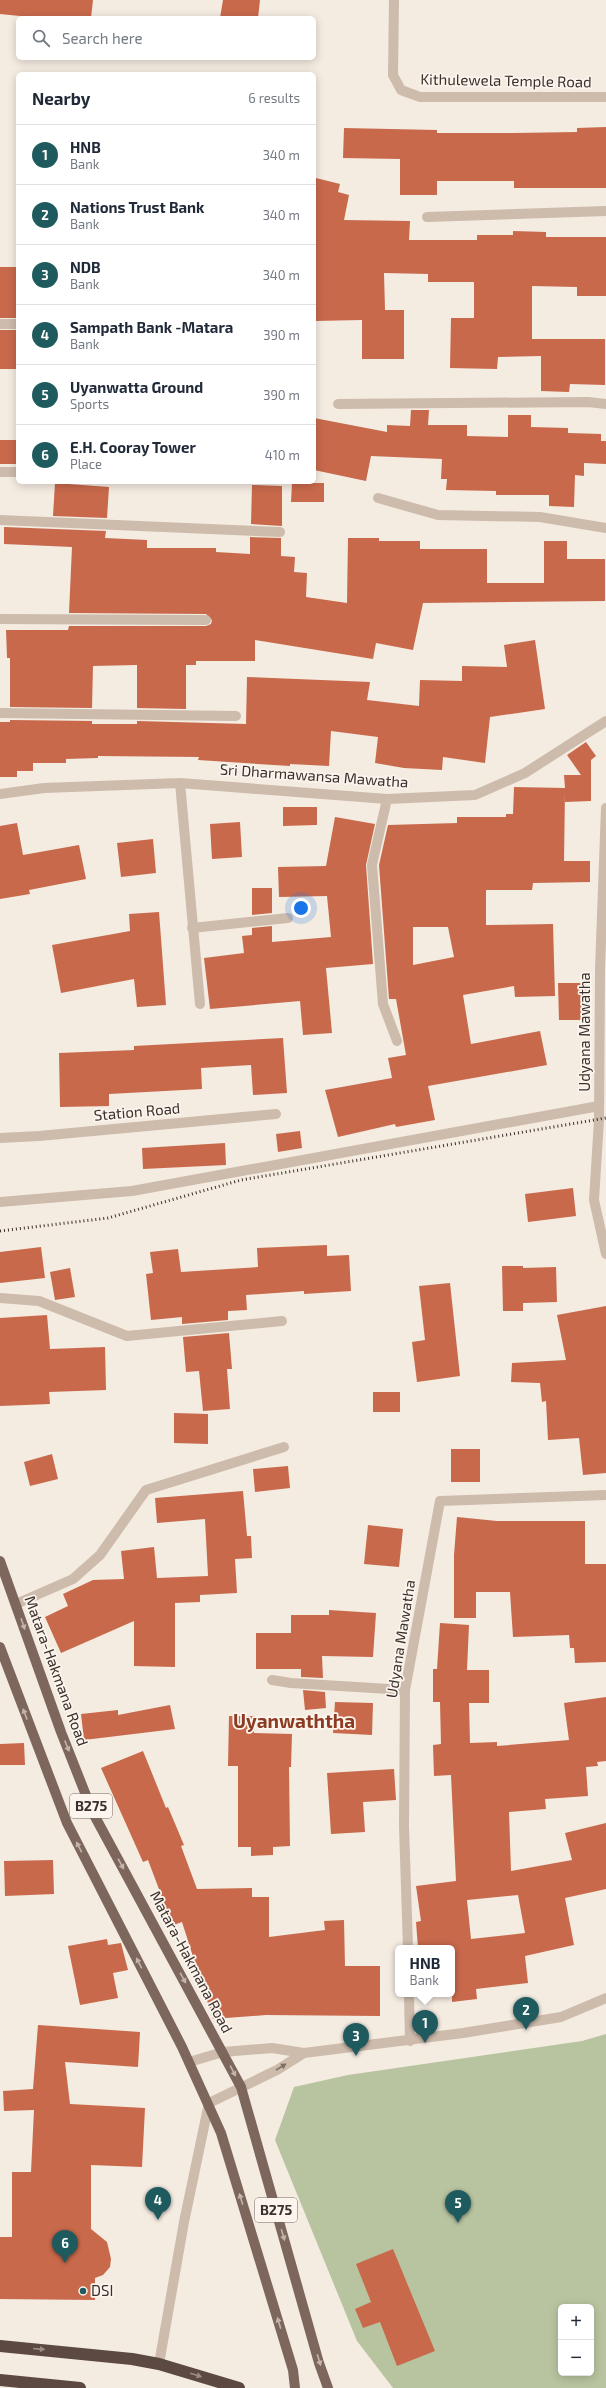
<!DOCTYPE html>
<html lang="en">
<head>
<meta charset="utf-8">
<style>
  body { margin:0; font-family:"Exo 2",sans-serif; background:#f2f2f3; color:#1f2937 }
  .controls { position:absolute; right:12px; bottom:12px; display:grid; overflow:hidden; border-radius:6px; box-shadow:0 2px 10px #0003 }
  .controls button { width:36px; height:36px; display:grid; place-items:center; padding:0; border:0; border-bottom:1px solid #e0e1e3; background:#fff; color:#1f2937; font:20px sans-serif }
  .you { position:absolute; left:301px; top:908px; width:14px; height:14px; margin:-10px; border:3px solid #fff; border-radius:50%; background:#1a73e8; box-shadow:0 0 0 6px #1a73e833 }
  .badge { display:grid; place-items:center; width:26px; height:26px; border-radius:50%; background:#1f5a5e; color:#fff; font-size:13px; font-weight:700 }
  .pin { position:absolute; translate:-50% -33px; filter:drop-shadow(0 1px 2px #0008) }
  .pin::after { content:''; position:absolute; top:21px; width:14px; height:12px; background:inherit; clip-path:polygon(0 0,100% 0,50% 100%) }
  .popup { position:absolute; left:395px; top:1945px; width:60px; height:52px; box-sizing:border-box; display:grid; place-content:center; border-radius:6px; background:#fff; filter:drop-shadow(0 1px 3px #0005); font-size:13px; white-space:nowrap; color:#747a83 }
  .popup b { font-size:15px; color:#1f2937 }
  .popup::after { content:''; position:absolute; left:50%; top:100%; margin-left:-8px; border:8px solid transparent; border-top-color:#fff }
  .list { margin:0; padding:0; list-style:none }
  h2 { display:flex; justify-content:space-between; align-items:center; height:52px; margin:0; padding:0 16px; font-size:17px }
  h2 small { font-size:13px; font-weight:400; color:#747a83 }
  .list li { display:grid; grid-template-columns:26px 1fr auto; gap:12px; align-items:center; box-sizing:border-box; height:60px; padding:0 16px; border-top:1px solid #e0e1e3 }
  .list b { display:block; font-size:15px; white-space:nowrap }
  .list p { margin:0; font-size:13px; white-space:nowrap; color:#747a83 }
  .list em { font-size:13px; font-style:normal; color:#747a83 }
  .icon { flex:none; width:22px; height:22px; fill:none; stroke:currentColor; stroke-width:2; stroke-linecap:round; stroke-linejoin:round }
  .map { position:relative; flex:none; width:606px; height:2388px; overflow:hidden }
  .search { position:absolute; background:#fff; box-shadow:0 2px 10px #0003; left:16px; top:16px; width:300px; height:44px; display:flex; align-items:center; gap:10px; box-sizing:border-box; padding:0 14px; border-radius:6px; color:#747a83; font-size:15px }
  .panel { position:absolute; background:#fff; box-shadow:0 2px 10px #0003; left:16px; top:72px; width:300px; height:412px; border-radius:6px }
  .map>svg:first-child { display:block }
  .pitch { fill:#b8c4a0; fill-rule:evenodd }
  .building { fill:#c8694b; fill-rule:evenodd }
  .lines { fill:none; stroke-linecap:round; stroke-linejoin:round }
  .minor { stroke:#cdbbac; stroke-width:10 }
  .major { stroke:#7d675c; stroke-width:10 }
  .highway { stroke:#5c4a42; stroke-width:12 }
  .rail { stroke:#3b302b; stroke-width:3; stroke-dasharray:1 3; stroke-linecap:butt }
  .oneway { fill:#c2b5ac }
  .oneway2 { fill:#7d6f65 }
  .oneway3 { fill:#9c8e87 }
  .poi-dot { fill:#1f5a5e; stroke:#fbf5ee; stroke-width:1.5 }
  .labels { text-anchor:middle; stroke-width:3.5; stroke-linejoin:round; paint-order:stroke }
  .shield { fill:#fbf5ee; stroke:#756b66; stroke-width:1 }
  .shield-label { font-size:14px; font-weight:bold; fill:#3b302b }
  .street-label { font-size:15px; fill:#3b302b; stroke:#fbf5ee }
  .poi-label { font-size:15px; fill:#3b302b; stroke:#fbf5ee; text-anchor:start }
  .district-label { font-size:19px; font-weight:bold; fill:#8c3b22; stroke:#fbf5ee }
</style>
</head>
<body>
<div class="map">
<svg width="606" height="2388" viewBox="0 0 606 2388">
  <rect width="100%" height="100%" fill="#f4ebe1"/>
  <path class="pitch" d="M606 2034V2388H393L357 2341 275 2140 294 2087 348 2075 582 2041ZM561 2307H591V2373H561Z"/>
  <path class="building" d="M0 0H93L91 18H40L0 14Z
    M223 0H260L258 18H220Z
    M606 127V188H514V181H437V195H400V159L343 158 344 128 437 130V133H514L577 132V128Z
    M316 178 340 184 338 192 349 195 344 220 410 221 409 240H477V235H513V231L546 232V237H606V296H577V287L532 286V339H605V385L570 384 569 392 541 391V356L498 357 497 369 450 368 451 318H474V282H428V274L384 273 385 310H404V359H362V320L314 321V188Z
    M0 267H18V318H0Z
    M0 330H18V369H0Z
    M411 410H429L428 425H467V436L508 437V415H531V427L568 428V433L601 434V441H606V464L584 463V476L575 475 574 507 549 506V495H496V491L446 490 447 479H441L442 459 371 456 366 481 314 470V418L387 432V425L410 426Z
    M0 440H18V464H0Z
    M55 483 109 487 107 518 53 516Z
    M292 483H324V502H291Z
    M252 485 282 486V526L251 524Z
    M4 527 106 531 105 538 147 540V548H216V552L250 554V537L281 538V556L295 557 294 572 307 573 306 597 347 603 348 538H379V541H420V549H487V583H544V541H567V559H605V601L423 603 413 650 376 643 373 659 255 640V661H196V665H186V709L137 708V665L93 666 92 708 10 707V658H7L6 630H68L69 626H206L211 624 212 620 206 614 69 613 72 547 4 544Z
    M535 640 545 709 490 717 485 763 443 757 442 770 404 768 375 763 378 737 331 731 329 766 290 764V766L198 760 199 757 98 756V758L66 759V763H33V771H17V777H0V722H10V720L92 721V724H137V721L246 724 247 677 370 682 367 700 419 706 420 680 462 681V666L507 667 504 645Z
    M586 742 596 756 591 760V801L565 802V791L564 861H590V882L533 883 532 890H486V925L553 924 555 996 515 997 514 986 463 995 471 1044 540 1031 547 1065 428 1086 435 1120 396 1127 395 1124 338 1137 325 1090 392 1078 388 1058 406 1055 396 999H389L379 865 388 825 457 823V817H506V814H513L514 787 565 788 564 775H581L567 755ZM413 927H448L454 957 413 965Z
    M283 807H317V825L283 826Z
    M335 817 375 824 366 865 373 964 326 968 332 1033 303 1035 300 1001 210 1009 204 958 244 953 242 936 252 935V928L272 926V942L331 937 327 896 279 897 278 867 326 866Z
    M240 822 242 857 212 859 210 824Z
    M17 823 23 855 79 845 86 879 29 890 30 894 0 899V826Z
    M153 839 156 873 121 877 117 843Z
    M252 888H272V913L252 915Z
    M159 912 166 1005 137 1007 134 979 61 993 52 945 130 931 129 914Z
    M558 983H586L587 1020H559Z
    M283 1038 287 1093 253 1095 251 1065 201 1068 202 1089 109 1094V1106L60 1107 59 1053 134 1050V1046Z
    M300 1131 302 1148 278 1152 276 1134Z
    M225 1143 226 1165 143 1169 142 1148Z
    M573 1188 576 1216 528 1222 525 1194Z
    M327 1245V1256L349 1255 351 1291 304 1294V1291L246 1295 247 1310 228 1311V1320L182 1324V1317L151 1320 146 1274 153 1273 150 1252 178 1249 181 1272 258 1267 257 1248Z
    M41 1247 45 1278 0 1283V1252Z
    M502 1266H523V1268L556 1267 557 1302 523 1303V1311H503Z
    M70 1268 75 1297 55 1300 50 1272Z
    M450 1283 460 1376 417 1382 412 1342 425 1340 419 1286Z
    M606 1306V1473L583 1475 579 1438 548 1440 546 1401 542 1402 540 1383 511 1382 512 1363 566 1360 557 1315Z
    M47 1315 50 1349 105 1347 106 1390 49 1392 50 1404 0 1406V1318Z
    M229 1333 232 1369H227L230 1409 203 1411 199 1371 186 1372 183 1337Z
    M373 1392H400V1412H373Z
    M174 1413 208 1414V1444L174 1443Z
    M451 1449H480V1482H451Z
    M52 1454 58 1479 30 1486 24 1462Z
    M288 1466 290 1488 255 1492 253 1469Z
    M243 1491 247 1536H251L252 1558 235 1559 237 1593 200 1595V1602L175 1603V1667L134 1666V1621L61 1653 45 1617 68 1606 63 1594 93 1580 124 1579 121 1551 154 1547 157 1578 208 1576 205 1519 157 1523 155 1498Z
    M457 1517 497 1521H585V1564H606V1662L575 1663 574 1648H570L569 1635 513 1637 510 1592H476V1618H454V1555Z
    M368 1525 403 1529 399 1567 364 1564Z
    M329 1610 376 1613 373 1657 322 1656 323 1678 301 1677V1669H256V1633H291V1615H329Z
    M440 1623 469 1625 467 1670H489V1703H469L470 1743 497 1742V1746L569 1740 564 1703 606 1697V1761L597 1762 598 1766 586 1767 588 1796 545 1799 546 1809 509 1812 511 1871 572 1860 565 1833 606 1823V1889L565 1898 574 1945 525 1956 528 1983 476 1989 477 1999 452 2002V1948H418L416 1922 421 1921 416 1886 456 1881 451 1775 434 1776 433 1745 441 1744 440 1702H433V1669H437ZM518 1895 525 1933 471 1939 467 1900Z
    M303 1690 325 1692 326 1708 305 1710Z
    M335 1702 373 1703 372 1735 333 1733Z
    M170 1705 175 1729 84 1740 81 1714 118 1710V1715Z
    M229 1716H255L254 1733 292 1734 291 1767H289L290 1846 273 1847V1855L251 1856V1847H238V1766H228Z
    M24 1743 25 1765H0V1744Z
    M143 1751 166 1808 168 1807 184 1845 181 1846 197 1889 252 1888V1897H269V1937L325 1930 324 1921 344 1920 345 1966H380V2016L266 2015 213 2019 182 1922 171 1926 162 1906 165 1905 148 1860 143 1862 101 1768Z
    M394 1769 396 1800 363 1802 365 1832 331 1834 327 1773Z
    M53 1860 54 1894 5 1896 4 1861Z
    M107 1939 108 1945 121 1943 128 1970 113 1973 118 1998 80 2005 68 1946Z
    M38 2025 140 2032 138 2067 65 2062 70 2104 145 2108 142 2167 91 2165V2229L107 2242 111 2259 110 2267 103 2275 95 2278V2300L0 2299V2237H12V2172H31L34 2110 4 2111 3 2091 33 2089Z
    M393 2249 435 2351 397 2366 380 2322 363 2328 355 2309 371 2302 356 2264Z"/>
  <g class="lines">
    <path class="minor" d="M394 0 393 75 401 90 420 97H606
      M427 217 606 211
      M0 324H18
      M338 404 588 402 606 404
      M0 472H18
      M378 498 438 515 540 517 606 528
      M0 520 280 532
      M0 619 206 620
      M0 713 236 716
      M180 783 200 1004
      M0 794 44 788 180 783 387 799 475 795 525 773 606 721
      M387 799 372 865 383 1004 397 1041
      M606 808 600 969 599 1120 594 1200 606 1254
      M192 928 288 918
      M0 1138 39 1136 276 1114
      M0 1202 132 1191 599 1106
      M0 1298 39 1301 127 1336 282 1321
      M16 1604 73 1579 100 1555 146 1490 284 1447
      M272 1680 291 1683 405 1690
      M408 1948 404 1826 405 1690 440 1501 606 1495
      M409 1994 410 2041
      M189 2062 223 2052 272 2048 304 2053 463 2033 561 2017 606 1998
      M159 2364 184 2222 209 2103 277 2070 304 2053"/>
    <path class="major" d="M0 1561 61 1732 93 1813 241 2087 319 2363 328 2388
      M0 1647 67 1823 182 2047 221 2133 293 2370 295 2388"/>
    <path class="highway" d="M0 2346 132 2359 159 2364 239 2388
      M0 2380 80 2388"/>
    <path class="rail" d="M0 1231 108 1218 241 1180 606 1118"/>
  </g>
  <defs><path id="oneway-solid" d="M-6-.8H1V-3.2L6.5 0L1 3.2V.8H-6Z"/></defs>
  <g class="oneway">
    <use href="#oneway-solid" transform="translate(23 1624) rotate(71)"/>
    <use href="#oneway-solid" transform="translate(25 1714) rotate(-111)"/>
    <use href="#oneway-solid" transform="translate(67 1746) rotate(68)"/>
    <use href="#oneway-solid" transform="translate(79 1847) rotate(-117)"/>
    <use href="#oneway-solid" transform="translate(121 1864) rotate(61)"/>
    <use href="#oneway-solid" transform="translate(139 1963) rotate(-117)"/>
    <use href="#oneway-solid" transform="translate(183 1978) rotate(61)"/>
    <use href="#oneway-solid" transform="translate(233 2071) rotate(62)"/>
    <use href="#oneway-solid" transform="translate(241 2199) rotate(-107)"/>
    <use href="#oneway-solid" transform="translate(283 2235) rotate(74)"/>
    <use href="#oneway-solid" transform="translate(279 2323) rotate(-107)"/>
    <use href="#oneway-solid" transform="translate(319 2360) rotate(73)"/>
  </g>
  <use class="oneway2" href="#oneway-solid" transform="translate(281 2067) rotate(-32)"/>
  <g class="oneway3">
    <use href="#oneway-solid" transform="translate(39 2349) rotate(5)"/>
    <use href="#oneway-solid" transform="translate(196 2375) rotate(17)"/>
  </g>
  <circle class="poi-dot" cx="83" cy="2291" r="4"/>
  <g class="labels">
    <g class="shield">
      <rect x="70" y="1794" width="42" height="24" rx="3"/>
      <rect x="255" y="2198" width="42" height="24" rx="3"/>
    </g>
    <g class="shield-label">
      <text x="91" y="1811">B275</text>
      <text x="276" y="2215">B275</text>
    </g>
    <g class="street-label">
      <text transform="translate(506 81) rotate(1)" y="5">Kithulewela Temple Road</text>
      <text transform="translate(314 776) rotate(4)" y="5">Sri Dharmawansa Mawatha</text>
      <text transform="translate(585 1032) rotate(-90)" y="5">Udyana Mawatha</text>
      <text transform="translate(137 1112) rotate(-5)" y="5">Station Road</text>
      <text transform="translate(401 1639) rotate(-81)" y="5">Udyana Mawatha</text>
      <text transform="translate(56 1671) rotate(70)" y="5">Matara-Hakmana Road</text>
      <text transform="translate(191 1962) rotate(62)" y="5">Matara-Hakmana Road</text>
    </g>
    <g class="poi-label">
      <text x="91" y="2296">DSI</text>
    </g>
    <g class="district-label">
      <text x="294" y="1728">Uyanwaththa</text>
    </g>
  </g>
</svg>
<div class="controls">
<button>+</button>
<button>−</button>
</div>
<div class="you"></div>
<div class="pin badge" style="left:425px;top:2043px">1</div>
<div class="popup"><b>HNB</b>Bank</div>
<div class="pin badge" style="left:526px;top:2030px">2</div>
<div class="pin badge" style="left:356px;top:2056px">3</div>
<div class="pin badge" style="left:158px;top:2220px">4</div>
<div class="pin badge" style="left:458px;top:2223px">5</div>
<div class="pin badge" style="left:65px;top:2263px">6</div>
<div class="search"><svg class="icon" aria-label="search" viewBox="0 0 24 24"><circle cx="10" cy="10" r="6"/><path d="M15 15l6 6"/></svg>Search here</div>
<section class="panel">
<h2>Nearby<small>6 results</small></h2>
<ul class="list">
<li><span class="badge">1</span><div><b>HNB</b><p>Bank</p></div><em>340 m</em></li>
<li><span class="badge">2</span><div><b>Nations Trust Bank</b><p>Bank</p></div><em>340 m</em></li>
<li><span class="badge">3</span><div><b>NDB</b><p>Bank</p></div><em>340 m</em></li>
<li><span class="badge">4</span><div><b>Sampath Bank -Matara</b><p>Bank</p></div><em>390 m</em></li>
<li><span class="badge">5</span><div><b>Uyanwatta Ground</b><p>Sports</p></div><em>390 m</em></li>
<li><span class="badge">6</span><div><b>E.H. Cooray Tower</b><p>Place</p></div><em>410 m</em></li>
</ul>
</section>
</div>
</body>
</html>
